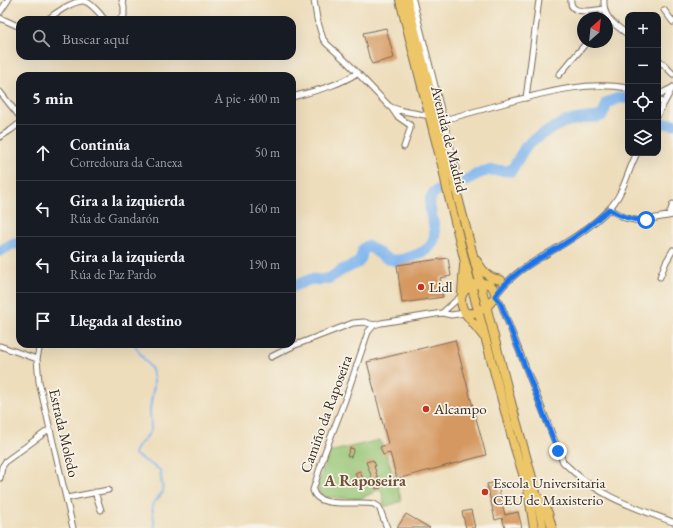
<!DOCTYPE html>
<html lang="es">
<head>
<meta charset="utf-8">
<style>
  body { margin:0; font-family:"EB Garamond",serif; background:#242831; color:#f1f3f6 }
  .controls { position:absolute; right:12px; top:12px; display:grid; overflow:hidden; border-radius:8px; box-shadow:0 4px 16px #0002 }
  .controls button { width:36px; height:36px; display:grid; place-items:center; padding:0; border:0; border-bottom:1px solid #363941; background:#171b24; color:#f1f3f6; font:20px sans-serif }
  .compass { position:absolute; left:577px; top:12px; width:36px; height:36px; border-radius:50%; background:#171b24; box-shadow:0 4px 16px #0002; rotate:27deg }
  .stop { position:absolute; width:12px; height:12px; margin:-9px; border:3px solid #1a73e8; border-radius:50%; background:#fff }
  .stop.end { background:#1a73e8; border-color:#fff; box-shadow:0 1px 4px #0008 }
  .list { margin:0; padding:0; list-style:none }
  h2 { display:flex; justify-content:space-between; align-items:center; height:52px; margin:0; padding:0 16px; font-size:17px }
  h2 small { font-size:13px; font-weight:400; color:#9ea1a6 }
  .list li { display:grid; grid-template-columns:26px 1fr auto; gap:12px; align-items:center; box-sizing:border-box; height:56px; padding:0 16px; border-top:1px solid #363941 }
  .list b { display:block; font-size:15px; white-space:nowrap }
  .list p { margin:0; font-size:13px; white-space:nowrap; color:#9ea1a6 }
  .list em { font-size:13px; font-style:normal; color:#9ea1a6 }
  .icon { flex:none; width:22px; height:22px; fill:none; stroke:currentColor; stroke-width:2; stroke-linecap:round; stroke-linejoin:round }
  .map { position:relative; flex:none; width:673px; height:528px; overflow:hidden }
  .search { position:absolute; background:#171b24; box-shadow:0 4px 16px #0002; left:16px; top:16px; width:280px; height:44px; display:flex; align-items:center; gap:10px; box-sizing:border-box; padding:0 14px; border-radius:12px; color:#9ea1a6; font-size:15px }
  .panel { position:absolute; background:#171b24; box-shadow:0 4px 16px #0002; left:16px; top:72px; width:280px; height:276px; border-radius:12px }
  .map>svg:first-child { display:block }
  .green { fill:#96c575; stroke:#68784a }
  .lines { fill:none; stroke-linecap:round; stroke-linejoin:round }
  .stream { stroke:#7fb5ee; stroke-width:2 }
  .river { stroke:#7fb5ee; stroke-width:11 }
  .building { fill:#d59860 }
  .minor-casing { stroke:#796955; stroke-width:7 }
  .trunk-casing { stroke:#796955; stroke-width:10 }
  .minor { stroke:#fff; stroke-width:5 }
  .trunk { stroke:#ecc669; stroke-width:8 }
  .route { stroke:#1a73e8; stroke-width:5 }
  .poi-dot { fill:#c8321e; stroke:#f7f3e8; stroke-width:1.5 }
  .labels { text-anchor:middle; stroke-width:3.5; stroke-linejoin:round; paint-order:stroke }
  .street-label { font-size:15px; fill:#3b2a1e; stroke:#f7f3e8 }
  .poi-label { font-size:15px; fill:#3b2a1e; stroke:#f7f3e8; text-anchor:start }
  .neighbourhood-label { font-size:16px; font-weight:bold; fill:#715035; stroke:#f7f3e8 }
</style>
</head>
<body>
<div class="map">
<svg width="673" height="528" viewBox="0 0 673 528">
  <rect width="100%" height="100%" fill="#f7f3e8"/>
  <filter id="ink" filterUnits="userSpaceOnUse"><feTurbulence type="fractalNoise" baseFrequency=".025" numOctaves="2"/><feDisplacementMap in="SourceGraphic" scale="8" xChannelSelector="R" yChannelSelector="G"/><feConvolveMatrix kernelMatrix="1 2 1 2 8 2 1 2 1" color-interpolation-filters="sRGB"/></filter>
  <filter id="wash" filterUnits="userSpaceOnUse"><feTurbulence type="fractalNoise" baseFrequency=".012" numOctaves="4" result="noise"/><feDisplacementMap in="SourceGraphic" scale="16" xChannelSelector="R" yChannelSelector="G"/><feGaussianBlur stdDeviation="0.9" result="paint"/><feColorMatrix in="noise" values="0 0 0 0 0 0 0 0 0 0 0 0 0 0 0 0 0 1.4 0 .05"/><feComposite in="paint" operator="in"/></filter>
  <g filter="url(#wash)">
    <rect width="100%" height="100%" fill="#edddbb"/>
    <path class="green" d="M380 440 385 453H386L402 501 384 507 383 496 380 489 360 499 325 497 319 493 317 487 329 452Z"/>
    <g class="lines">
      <path class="stream" d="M135 344C138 354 147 361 152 370 157 382 151 397 150 410 150 416 151 423 151 429 149 439 136 443 134 454L160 470 163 492 152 505 155 528"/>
      <path class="river" d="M658 123 673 124
        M465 181C484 169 489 169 511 171L526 146 536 138 564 122 585 118 597 117 602 116 605 109 606 103 619 98H627L628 99
        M0 251 14 243 20 245
        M292 287 311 279 321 280 330 278 342 270 358 263 361 258 363 249 367 246C376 249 384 260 394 260 401 261 411 257 418 254 456 239 414 206 437 190"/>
    </g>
    <g id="blocks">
      <path class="building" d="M386 28 394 58 372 64 370 60 363 33Z
        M448 258 451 276 440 278 443 297 402 303 397 265Z
        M455 340 486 455 397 479 390 453 383 455 380 447 388 444 367 362Z
        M350 448 354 449 351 457 347 456Z
        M373 460 376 466H374L381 488 376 489 366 462Z
        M360 471 365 485 360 486 355 473Z
        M497 482 505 515 518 512 522 528H505L502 518 495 520 487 484Z
        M471 510 475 528H466L462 512Z
        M406 514 430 528H397Z"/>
    </g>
  </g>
  <g filter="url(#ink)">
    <use href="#blocks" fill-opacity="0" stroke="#796955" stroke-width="1"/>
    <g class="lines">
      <g class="minor-casing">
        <path id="minor" d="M314 0 317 19 323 39 327 44 347 62 390 107 403 111 430 116
          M413 0 455 164 456 169 453 175
          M571 0C569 16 594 10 604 9
          M604 0C603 19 615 24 628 35
          M664 10 673 22
          M0 12 8 0
          M0 18 20 27
          M47 20C54 14 74 0 84 1 92 3 100 14 105 20
          M118 20 124 16V7L122 0
          M658 59 673 74
          M559 75 587 42
          M0 92 20 117
          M658 95 672 88
          M292 97C314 91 338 86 357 73
          M526 98 539 0
          M658 100 664 103
          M391 107 397 116 410 125V129L404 147
          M658 114 673 87
          M444 120C466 114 488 108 509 102 548 92 587 81 628 88
          M0 137 11 130 20 123
          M637 153C627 172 624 194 608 210 596 222 580 234 565 243 538 260 515 269 495 296L500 302 563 462C597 496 630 506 673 522
          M609 209 625 218 639 221 673 215
          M669 215 673 204
          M660 277 666 262 673 250
          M442 313 462 295
          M40 344 37 359 39 382 73 528
          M0 346 37 359
          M271 357 293 346 353 323 364 322 374 325
          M0 478 2 467 6 461 50 429
          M95 492 101 510
          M67 498 108 490
          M387 528 379 507 374 504C359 500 317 510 313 490L325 452 345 400 368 332 374 325 381 323 442 313 451 315 465 313"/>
      </g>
      <g class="trunk-casing">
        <path id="trunk" d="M400 0 443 169 447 189 464 258 514 445 528 490 534 528
          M407 0 512 406 535 488 543 528
          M476 260C484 271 486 278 501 280
          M480 283C489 283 495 286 495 296 489 307 478 315 465 313 456 297 463 287 480 283Z
          M462 293 464 265
          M465 313 484 337
          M541 499 548 513 552 528"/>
      </g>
      <use href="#minor" class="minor"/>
      <use href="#trunk" class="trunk"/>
    </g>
  </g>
  <g class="lines" filter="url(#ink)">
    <path class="route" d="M558 451 500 302 495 296C514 270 538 260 564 244 580 234 595 222 609 209 621 217 632 221 646 220"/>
  </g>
  <g class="poi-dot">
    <circle cx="421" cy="287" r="4"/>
    <circle cx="426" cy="409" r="4"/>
    <circle cx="485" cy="492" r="4"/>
  </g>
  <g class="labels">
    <g class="street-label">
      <text transform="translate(449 139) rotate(76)" y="5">Avenida de Madrid</text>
      <text transform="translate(326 414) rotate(-70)" y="5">Camiño da Raposeira</text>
      <text transform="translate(64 433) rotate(77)" y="5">Estrada Moledo</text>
    </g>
    <g class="poi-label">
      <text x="429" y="292">Lidl</text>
      <text x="434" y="414">Alcampo</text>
      <text x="493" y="488">Escola Universitaria<tspan x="493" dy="17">CEU de Maxisterio</tspan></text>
    </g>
    <g class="neighbourhood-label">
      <text x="365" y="486">A Raposeira</text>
    </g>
  </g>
</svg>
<div class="controls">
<button>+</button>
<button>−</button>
<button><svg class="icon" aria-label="locate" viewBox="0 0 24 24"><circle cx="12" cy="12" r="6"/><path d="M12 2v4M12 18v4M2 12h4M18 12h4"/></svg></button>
<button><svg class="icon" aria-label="layers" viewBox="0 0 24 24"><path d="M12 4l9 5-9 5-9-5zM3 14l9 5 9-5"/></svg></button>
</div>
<svg class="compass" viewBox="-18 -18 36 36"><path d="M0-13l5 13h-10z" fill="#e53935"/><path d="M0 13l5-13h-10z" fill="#9ea1a6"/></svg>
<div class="stop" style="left:646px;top:220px"></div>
<div class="stop end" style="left:558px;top:451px"></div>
<div class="search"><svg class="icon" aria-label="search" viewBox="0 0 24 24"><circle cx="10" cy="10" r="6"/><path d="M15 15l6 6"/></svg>Buscar aquí</div>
<section class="panel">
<h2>5 min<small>A pie · 400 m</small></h2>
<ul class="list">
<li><svg class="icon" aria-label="ahead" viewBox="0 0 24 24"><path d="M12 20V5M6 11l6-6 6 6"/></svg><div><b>Continúa</b><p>Corredoura da Canexa</p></div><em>50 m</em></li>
<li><svg class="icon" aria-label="left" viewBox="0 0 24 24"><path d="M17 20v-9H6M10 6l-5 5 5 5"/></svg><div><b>Gira a la izquierda</b><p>Rúa de Gandarón</p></div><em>160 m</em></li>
<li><svg class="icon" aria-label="left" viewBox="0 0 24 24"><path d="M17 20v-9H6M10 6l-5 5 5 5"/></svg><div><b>Gira a la izquierda</b><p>Rúa de Paz Pardo</p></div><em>190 m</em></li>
<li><svg class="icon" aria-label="arrive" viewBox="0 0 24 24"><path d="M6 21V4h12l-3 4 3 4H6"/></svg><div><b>Llegada al destino</b></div></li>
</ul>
</section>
</div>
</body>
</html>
